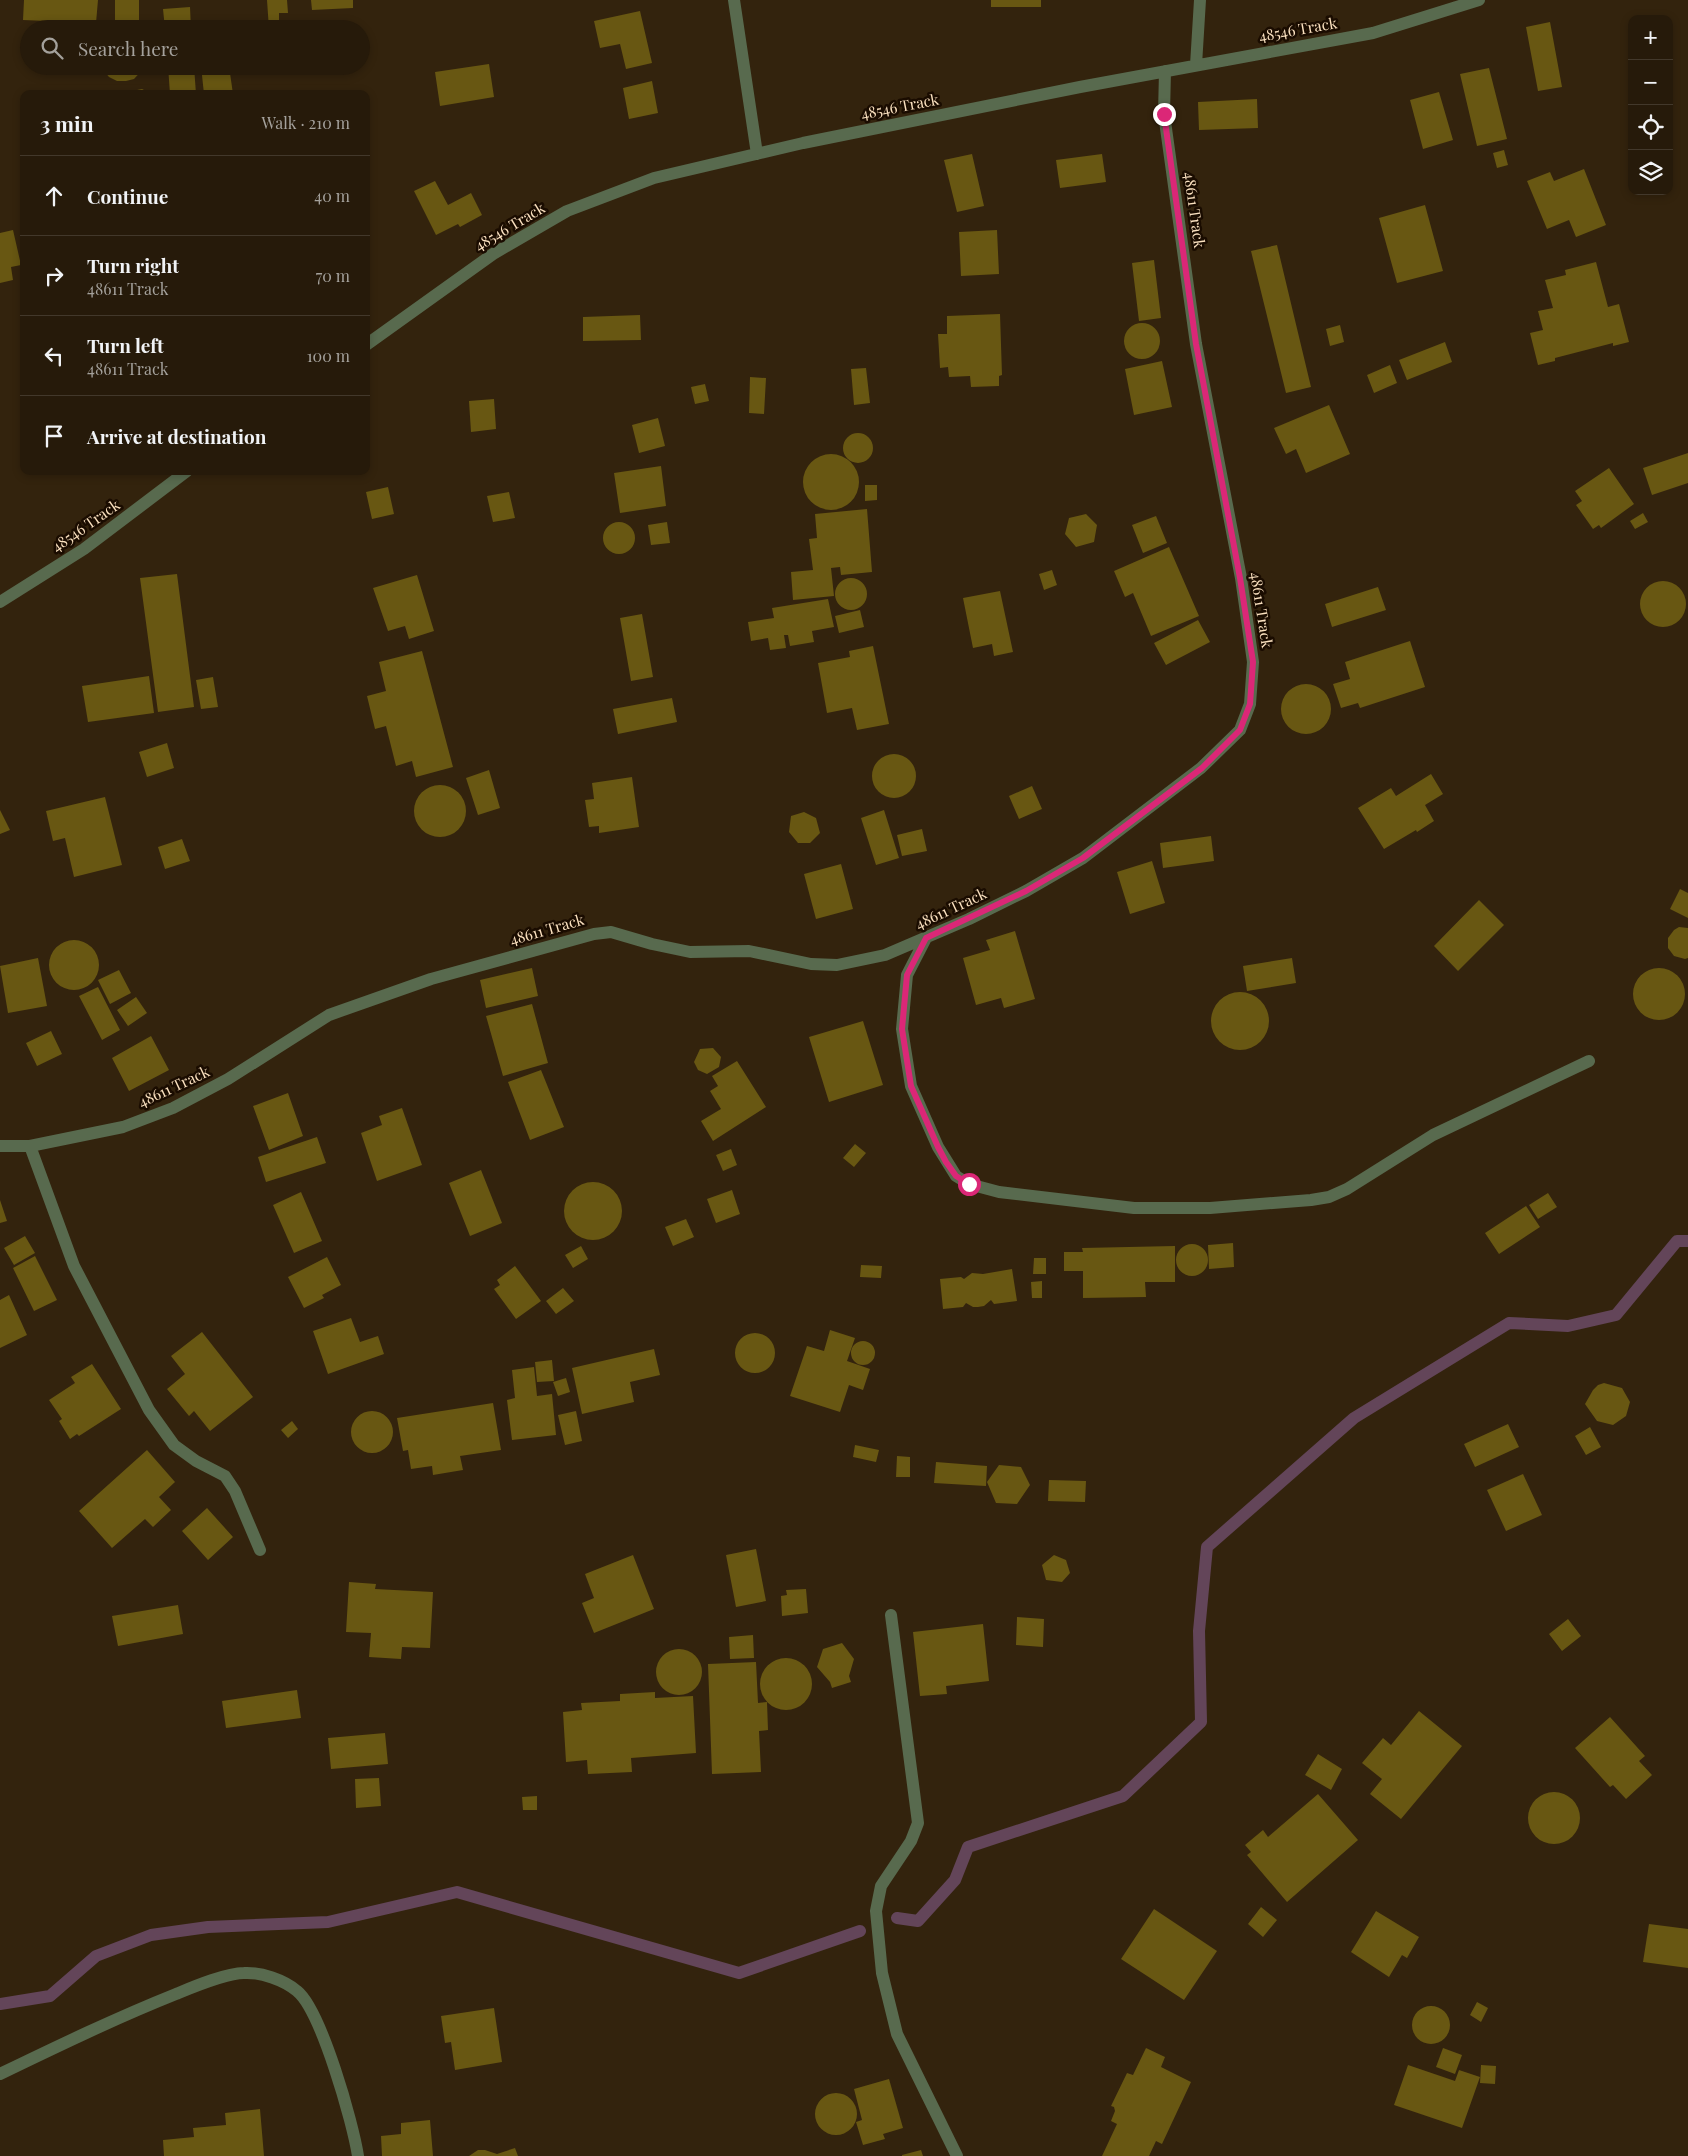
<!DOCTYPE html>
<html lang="en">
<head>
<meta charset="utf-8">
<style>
  body { margin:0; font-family:"Playfair Display",serif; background:#2e2313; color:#f1f3f6 }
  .controls { position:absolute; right:15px; top:15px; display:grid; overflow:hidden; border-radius:10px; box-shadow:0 2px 8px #0003 }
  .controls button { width:45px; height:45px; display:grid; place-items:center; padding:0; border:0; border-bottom:1px solid #42382b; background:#261a0a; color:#f1f3f6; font:25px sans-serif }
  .stop { position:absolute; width:15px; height:15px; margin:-11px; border:4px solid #db2777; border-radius:50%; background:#fff }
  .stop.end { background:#db2777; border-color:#fff; box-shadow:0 1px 5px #0008 }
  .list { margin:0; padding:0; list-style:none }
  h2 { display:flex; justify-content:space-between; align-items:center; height:65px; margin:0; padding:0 20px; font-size:21px }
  h2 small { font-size:16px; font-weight:400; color:#a4a19c }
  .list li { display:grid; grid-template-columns:32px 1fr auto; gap:15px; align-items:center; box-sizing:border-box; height:80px; padding:0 20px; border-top:1px solid #42382b }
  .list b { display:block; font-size:19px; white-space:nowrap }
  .list p { margin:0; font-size:16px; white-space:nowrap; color:#a4a19c }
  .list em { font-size:16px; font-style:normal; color:#a4a19c }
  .icon { flex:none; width:28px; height:28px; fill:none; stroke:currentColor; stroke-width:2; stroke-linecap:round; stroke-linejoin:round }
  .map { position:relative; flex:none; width:1688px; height:2156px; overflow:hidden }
  .search { position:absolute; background:#261a0a; box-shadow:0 2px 8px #0003; left:20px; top:20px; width:350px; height:55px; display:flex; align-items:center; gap:12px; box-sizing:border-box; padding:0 18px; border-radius:28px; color:#a4a19c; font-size:19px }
  .panel { position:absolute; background:#261a0a; box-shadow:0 2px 8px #0003; left:20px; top:90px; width:350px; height:385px; border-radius:10px }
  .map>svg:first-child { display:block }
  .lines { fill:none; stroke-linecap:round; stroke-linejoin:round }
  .stream { stroke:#634559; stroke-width:12 }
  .building { fill:#685712 }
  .minor { stroke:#586a4e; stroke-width:12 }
  .route { stroke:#db2777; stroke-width:6 }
  .labels { text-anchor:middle; stroke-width:5; stroke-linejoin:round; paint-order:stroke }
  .street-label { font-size:15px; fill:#fce2c0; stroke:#1a0c00 }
</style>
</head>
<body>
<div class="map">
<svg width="1688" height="2156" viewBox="0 0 1688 2156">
  <rect width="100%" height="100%" fill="#33230d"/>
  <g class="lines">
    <path class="stream" d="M897 1918 918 1921 955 1880 968 1847 1123 1796 1201 1722 1199 1631 1207 1547 1354 1418 1509 1323 1568 1326 1616 1315 1677 1241H1688
      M0 2004 50 1996 96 1956 151 1935 208 1927 328 1922 457 1892 739 1973 860 1931"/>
  </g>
  <path class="building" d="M24 0H98L96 23 23 20Z
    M115 0H139V24H115Z
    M267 0H287L288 13H279V29H269Z
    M311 0H353V8L312 10Z
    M991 0H1041V7H991Z
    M190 7 191 29H165L163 9Z
    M640 11 652 63 626 69 620 44 600 48 594 21Z
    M1550 22 1562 87 1538 91 1526 27Z
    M489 64 494 97 440 106 435 72Z
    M100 66H146L134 79 126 81H117L109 77Z
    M168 66H194L196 94H170Z
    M201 66H229L233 94H204Z
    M1489 68 1507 139 1477 146 1460 74Z
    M652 81 658 113 629 119 623 88Z
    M142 89 152 94H130L137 90Z
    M1439 92 1453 140 1423 149 1410 100Z
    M1257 99 1258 128 1199 130 1198 102Z
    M1504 150 1508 165 1497 168 1493 153Z
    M972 154 984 206 957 212 944 160Z
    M1102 154 1106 182 1060 188 1056 160Z
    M1584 169 1606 225 1576 237 1569 220 1547 229 1527 181 1550 172 1554 181Z
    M435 181 448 205 471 193 482 215 460 227 458 224 436 235 414 191Z
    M1425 205 1443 271 1397 283 1379 218Z
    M13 230 21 265 11 267 13 280 0 283V233Z
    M997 230 999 274 961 276 959 232Z
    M1277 245 1311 387 1286 393 1251 251Z
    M1154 260 1161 318 1139 321 1132 263Z
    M1596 262 1608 307 1619 304 1629 342 1613 346V343L1555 358V361L1538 365 1530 333 1543 330 1538 311 1553 308 1545 280 1566 275 1565 270Z
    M1000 314 1002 375 999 376V386L971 387 970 376 949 377 948 367 940 368 938 334H947V316Z
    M640 315 641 340 583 341V317Z
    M1124 341a18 18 0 1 1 36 0a18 18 0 1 1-36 0Z
    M1340 325 1344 342 1330 346 1326 329Z
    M1445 342 1452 362 1407 380 1399 360Z
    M1162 361 1172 407 1134 415 1125 369Z
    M1390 365 1397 383 1374 393 1367 375Z
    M866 368 870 403 854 405 851 369Z
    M750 377 766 378 764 414 749 413Z
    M705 384 709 401 695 404 691 387Z
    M494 399 496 429 471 432 469 401Z
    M1329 405 1350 454 1306 473 1296 449 1286 454 1274 428Z
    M658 418 665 446 639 453 632 425Z
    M843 448a15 15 0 1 1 30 0a15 15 0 1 1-30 0Z
    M1688 453V483L1652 495 1643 468Z
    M803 482a28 28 0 1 1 56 0a28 28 0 1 1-56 0Z
    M661 466 666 506 620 513 614 473Z
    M1609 468 1634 504 1601 528 1599 525 1593 529 1576 505 1582 501 1575 491Z
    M865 485H877V500L865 501Z
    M388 487 394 514 372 519 366 492Z
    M509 492 515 518 493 522 487 496Z
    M867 509 872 572 841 575 840 567 831 568 834 596 793 600 791 572 813 570 809 539 817 538 815 514Z
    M1643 513 1648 522 1635 529 1630 521Z
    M1086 514 1097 525 1094 542 1076 547 1065 534 1069 518Z
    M1156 516 1167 543 1143 553 1132 525Z
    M667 522 670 543 651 545 648 525Z
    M603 538a16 16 0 1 1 32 0a16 16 0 1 1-32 0Z
    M1169 547 1199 616 1151 636 1133 593 1125 597 1114 571Z
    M1052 570 1057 585 1044 590 1039 574Z
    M177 574 194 707 158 712 140 578Z
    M417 575 434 631 409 639 405 626 388 631 373 588Z
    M835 594a16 16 0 1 1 32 0a16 16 0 1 1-32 0Z
    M1640 604a23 23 0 1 1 46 0a23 23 0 1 1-46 0Z
    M1378 587 1386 610 1332 627 1325 604Z
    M1000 591 1013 652 994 656 992 644 973 648 963 598Z
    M828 599 834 627 812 631 814 642 790 646 788 635H784L786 648 770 650 768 638 751 641 748 622 774 618 772 608Z
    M860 610 864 627 839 633 835 616Z
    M642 614 653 677 631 681 620 618Z
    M1198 620 1210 642 1166 665 1154 643Z
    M1410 641 1425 687 1360 708 1358 703 1341 708 1333 684 1350 679 1345 662Z
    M873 646 889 724 857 730 852 708 827 713 818 663 850 657 849 651Z
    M422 651 453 767 416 777 412 761 396 766 386 726 375 729 367 696 386 691 379 662Z
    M149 676 154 713 88 722 82 686Z
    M213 677 218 707 201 709 196 680Z
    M1281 709a25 25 0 1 1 50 0a25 25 0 1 1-50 0Z
    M672 698 677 722 618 734 613 709Z
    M167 743 174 768 147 777 139 752Z
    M872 776a22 22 0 1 1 44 0a22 22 0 1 1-44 0Z
    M489 770 500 808 478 815 466 778Z
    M1431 774 1443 794 1425 805 1434 821 1417 832 1416 830 1384 849 1358 808 1391 788 1396 796Z
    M632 777 639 827 599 833V826L589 827 585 800 594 799 592 783Z
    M414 811a26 26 0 1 1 52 0a26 26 0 1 1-52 0Z
    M1032 786 1042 809 1019 819 1009 796Z
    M105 797 122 865 74 877 65 838 53 841 46 811Z
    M0 810 10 830 0 834Z
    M884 810 899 858 876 865 861 818Z
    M804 812 816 818 820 833 810 843H798L789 832 791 816Z
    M922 829 927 851 902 856 897 835Z
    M1211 836 1214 861 1163 868 1160 843Z
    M182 839 190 861 165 869 158 847Z
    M1152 861 1165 903 1130 914 1117 872Z
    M841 864 853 909 816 919 804 874Z
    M1680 889 1688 893V918L1670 909Z
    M1479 900 1504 925 1458 971 1434 946Z
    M1679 927 1688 928V958L1685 959 1674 956 1668 948V938L1674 930Z
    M1015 931 1035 999 1004 1008 1001 998 976 1005 963 958 990 950 986 940Z
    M49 965a25 25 0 1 1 50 0a25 25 0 1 1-50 0Z
    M38 958 47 1006 8 1013 0 966Z
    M1292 958 1296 983 1247 991 1243 966Z
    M532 968 538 996 486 1008 480 980Z
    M1633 994a26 26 0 1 1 52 0a26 26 0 1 1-52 0Z
    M119 970 131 993 110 1004 98 980Z
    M98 987 120 1030 102 1040 79 996Z
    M1211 1021a29 29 0 1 1 58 0a29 29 0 1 1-58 0Z
    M136 997 147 1013 128 1026 117 1010Z
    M532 1004 548 1063 503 1076 486 1016Z
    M863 1021 883 1085 829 1102 809 1037Z
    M51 1031 62 1054 37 1066 26 1043Z
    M151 1036 169 1070 129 1091 112 1058Z
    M713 1048 721 1057 719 1067 707 1074 698 1070 694 1062 700 1049Z
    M737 1061 766 1107 713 1141 701 1121 721 1109 710 1091 718 1086 712 1076Z
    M541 1070 564 1127 530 1140 508 1082Z
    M288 1093 303 1136 269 1150 253 1106Z
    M402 1108 422 1165 377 1181 361 1133 382 1125 379 1116Z
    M317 1137 326 1163 266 1182 258 1157Z
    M855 1144 866 1153 854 1167 843 1158Z
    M731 1149 737 1165 723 1171 716 1155Z
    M481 1170 502 1223 470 1236 449 1183Z
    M564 1211a29 29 0 1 1 58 0a29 29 0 1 1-58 0Z
    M732 1190 740 1214 716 1223 707 1199Z
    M301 1192 322 1241 294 1253 273 1205Z
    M1548 1193 1557 1207 1538 1219 1529 1205Z
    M0 1200 7 1221 0 1223Z
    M1526 1206 1540 1227 1499 1254 1485 1233Z
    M686 1219 694 1237 673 1246 665 1227Z
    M25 1236 35 1253 14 1265 4 1248Z
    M1233 1243 1234 1267 1209 1269 1208 1245Z
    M1176 1260a16 16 0 1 1 32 0a16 16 0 1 1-32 0Z
    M581 1246 588 1259 573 1268 565 1255Z
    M1175 1246V1282H1145L1146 1297 1083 1298V1271H1064V1252H1083L1082 1248Z
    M35 1256 57 1300 34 1311 13 1268Z
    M327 1257 341 1285 322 1295 324 1298 304 1308 288 1277Z
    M1034 1258H1046V1274H1033Z
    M861 1265 882 1266 881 1278 860 1277Z
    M515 1266 541 1301 516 1319 494 1289 500 1285 497 1280Z
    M1012 1269 1017 1301 994 1304 991 1300 984 1306 978 1307H973L966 1303 963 1307 943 1309 940 1279 961 1277 964 1279 972 1273 983 1274Z
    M1042 1281V1298H1032L1031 1282Z
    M563 1288 574 1301 556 1314 546 1301Z
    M9 1295 27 1335 0 1348V1300Z
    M351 1318 360 1342 378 1336 384 1354 328 1374 313 1331Z
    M830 1330 855 1338 847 1361 870 1369 863 1390 849 1385 840 1412 790 1396 807 1346 824 1351Z
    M202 1332 253 1397 210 1431 194 1411 189 1416 167 1389 185 1374 171 1356Z
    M735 1353a20 20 0 1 1 40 0a20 20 0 1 1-40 0Z
    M851 1353a12 12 0 1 1 24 0a12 12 0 1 1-24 0Z
    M654 1349 660 1375 630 1382 634 1402 582 1414 572 1368Z
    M552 1360 554 1381 537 1382 535 1362Z
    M92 1364 121 1409 79 1436 77 1434 70 1439 59 1421 62 1419 49 1400 75 1383 71 1377Z
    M534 1367 537 1396 552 1394 556 1435 512 1440 507 1400 515 1398 512 1370Z
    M566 1378 570 1392 558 1396 553 1382Z
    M1604 1383 1622 1388 1630 1402 1626 1416 1613 1425 1597 1421 1585 1404 1593 1390 1598 1385Z
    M493 1403 501 1450 460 1456 463 1470 433 1475 432 1466 411 1469 408 1450 403 1451 397 1418Z
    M576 1411 582 1441 565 1445 558 1415Z
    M351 1432a21 21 0 1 1 42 0a21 21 0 1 1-42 0Z
    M292 1421 298 1429 288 1438 281 1430Z
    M1508 1424 1519 1447 1475 1467 1464 1444Z
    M1590 1427 1601 1447 1586 1455 1575 1436Z
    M855 1445 879 1450 876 1462 853 1457Z
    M147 1450 175 1482 159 1497 171 1510 153 1527 145 1519 112 1548 79 1511Z
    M897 1456 910 1457V1477H896Z
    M936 1462 987 1466 986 1486 934 1483Z
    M999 1465 1021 1467 1030 1485 1017 1504 996 1503 987 1482Z
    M1523 1474 1542 1515 1506 1531 1487 1490Z
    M1049 1480 1086 1481 1085 1502 1048 1501Z
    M207 1508 233 1537 208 1560 182 1531Z
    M756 1549 766 1601 736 1607 726 1555Z
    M633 1555 654 1609 594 1633 582 1603 594 1598 585 1574Z
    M1054 1555 1066 1560 1070 1573 1062 1582 1046 1580 1042 1565Z
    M349 1582 376 1584 375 1589 433 1592 430 1648 402 1647 401 1659 369 1657 371 1633 346 1632Z
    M806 1589 808 1613 782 1616 781 1596 787 1595 786 1590Z
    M178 1605 183 1634 118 1646 112 1616Z
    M1017 1617 1044 1619 1043 1647 1016 1645Z
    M1568 1619 1581 1636 1562 1651 1549 1634Z
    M983 1624 989 1681 946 1686 947 1694 920 1696 913 1632Z
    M753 1635 754 1658 730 1659 729 1637Z
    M842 1643 854 1659 849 1676 851 1682 832 1688 830 1682 817 1667 823 1649Z
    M656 1672a23 23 0 1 1 46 0a23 23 0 1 1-46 0Z
    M760 1684a26 26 0 1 1 52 0a26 26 0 1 1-52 0Z
    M756 1662 758 1703 767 1702 768 1730 759 1731 761 1772 712 1774 708 1664Z
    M297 1690 301 1718 226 1728 222 1701Z
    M655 1692V1698L693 1696 696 1753 631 1758 632 1772 588 1774 587 1760 566 1762 563 1712 582 1710 581 1703 620 1701V1694Z
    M1419 1711 1462 1746 1401 1819 1370 1794 1382 1779 1362 1763 1383 1738 1391 1745Z
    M1610 1717 1645 1756 1639 1761 1652 1775 1626 1799 1613 1785 1610 1787 1575 1748Z
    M385 1733 388 1764 331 1769 328 1738Z
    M1318 1754 1342 1769 1331 1790 1305 1775Z
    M379 1778 381 1806 356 1808 355 1779Z
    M1528 1818a26 26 0 1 1 52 0a26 26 0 1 1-52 0Z
    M1318 1794 1358 1840 1287 1902 1247 1855 1251 1852 1245 1845 1263 1830 1268 1837Z
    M537 1796V1810H523L522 1797Z
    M1261 1907 1277 1920 1263 1937 1248 1924Z
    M1154 1909 1217 1951 1184 2000 1121 1959Z
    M1376 1911 1419 1937 1407 1958 1402 1955 1389 1977 1351 1952Z
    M1649 1924 1688 1929V1968L1643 1962Z
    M1477 2002 1488 2008 1481 2022 1470 2015Z
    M1412 2025a19 19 0 1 1 38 0a19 19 0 1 1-38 0Z
    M494 2008 502 2062 455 2070 451 2042 445 2043 441 2016Z
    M1146 2048 1165 2057 1161 2067 1191 2082 1162 2144 1156 2141 1149 2156H1102L1117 2124 1111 2121 1115 2111 1114 2107 1111 2106 1127 2073 1133 2075Z
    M1443 2048 1462 2055 1455 2074 1436 2067Z
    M1408 2065 1455 2081 1459 2070 1480 2077 1462 2128 1394 2105Z
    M1481 2065 1496 2066 1495 2084 1480 2083Z
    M889 2079 903 2128 883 2134 885 2139 863 2145 856 2122 862 2120 854 2089Z
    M815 2114a21 21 0 1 1 42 0a21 21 0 1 1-42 0Z
    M260 2109 264 2156H164L163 2140 194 2137 193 2128 226 2125 225 2113Z
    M430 2120 433 2156H382L381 2136 401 2134V2123Z
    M515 2148 518 2156H469L478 2150H485L497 2154Z
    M921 2150 923 2156H902V2155Z"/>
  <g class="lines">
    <path class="minor" d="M734 0 757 154
      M1196 65 1200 0
      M366 345 493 254 567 211 654 178 803 143 1080 87 1373 33 1479 0
      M0 602 84 549 187 471
      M926 938 907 975 902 1029 911 1086 938 1147 956 1176 969 1184 999 1192 1134 1208H1210L1311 1200 1329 1197 1347 1189 1433 1135 1589 1061
      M0 1146H30L123 1127 173 1108 228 1079 329 1015 431 979 594 934 611 932 652 944 690 952 749 951 811 964 837 965 885 955 969 919 1026 891 1083 858 1201 768 1240 730 1250 704 1253 662 1241 578 1196 344 1164 114 1165 71
      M30 1146 74 1266 149 1410 174 1445 196 1461 225 1476 235 1491 260 1550
      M891 1615 918 1823 911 1841 881 1886 876 1911 882 1973 897 2034 957 2156
      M0 2074C58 2046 116 2018 176 1994 193 1987 226 1973 244 1973 261 1972 284 1980 297 1991 321 2010 353 2123 358 2156"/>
  </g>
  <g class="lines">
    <path class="route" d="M969 1184 956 1176 946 1162 938 1147 911 1086 902 1029 907 975 926 938 1026 891 1083 858 1202 768 1240 730 1250 704 1253 662 1240 578 1196 344 1164 114"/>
  </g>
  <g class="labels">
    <g class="street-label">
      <text transform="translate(1298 30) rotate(-10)" y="5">48546 Track</text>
      <text transform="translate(900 107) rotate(-11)" y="5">48546 Track</text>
      <text transform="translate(1194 210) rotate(82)" y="5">48611 Track</text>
      <text transform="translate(510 227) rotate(-31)" y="5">48546 Track</text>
      <text transform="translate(86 526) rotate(-35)" y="5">48546 Track</text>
      <text transform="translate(1261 610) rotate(81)" y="5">48611 Track</text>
      <text transform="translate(951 909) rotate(-25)" y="5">48611 Track</text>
      <text transform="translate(547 930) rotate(-16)" y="5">48611 Track</text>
      <text transform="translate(174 1087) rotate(-25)" y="5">48611 Track</text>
    </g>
  </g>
</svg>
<div class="controls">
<button>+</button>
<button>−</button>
<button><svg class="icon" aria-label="locate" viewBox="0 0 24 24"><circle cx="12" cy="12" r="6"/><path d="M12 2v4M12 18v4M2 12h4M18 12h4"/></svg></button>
<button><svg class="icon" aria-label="layers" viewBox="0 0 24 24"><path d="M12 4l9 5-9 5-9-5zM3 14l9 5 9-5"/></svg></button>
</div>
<div class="stop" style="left:969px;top:1184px"></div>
<div class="stop end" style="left:1164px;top:114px"></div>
<div class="search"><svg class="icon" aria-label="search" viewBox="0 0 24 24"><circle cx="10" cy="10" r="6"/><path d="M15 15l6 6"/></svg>Search here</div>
<section class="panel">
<h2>3 min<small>Walk · 210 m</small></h2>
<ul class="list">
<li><svg class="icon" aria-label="ahead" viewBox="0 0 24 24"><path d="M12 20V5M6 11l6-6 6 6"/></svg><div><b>Continue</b></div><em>40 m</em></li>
<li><svg class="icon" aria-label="right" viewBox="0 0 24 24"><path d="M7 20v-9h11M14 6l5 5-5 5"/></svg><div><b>Turn right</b><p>48611 Track</p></div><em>70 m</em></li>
<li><svg class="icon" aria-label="left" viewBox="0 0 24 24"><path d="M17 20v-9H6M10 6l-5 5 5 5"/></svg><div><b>Turn left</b><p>48611 Track</p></div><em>100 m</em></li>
<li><svg class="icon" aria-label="arrive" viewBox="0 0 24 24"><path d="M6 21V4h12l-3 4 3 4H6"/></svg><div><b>Arrive at destination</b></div></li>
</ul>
</section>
</div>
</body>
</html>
